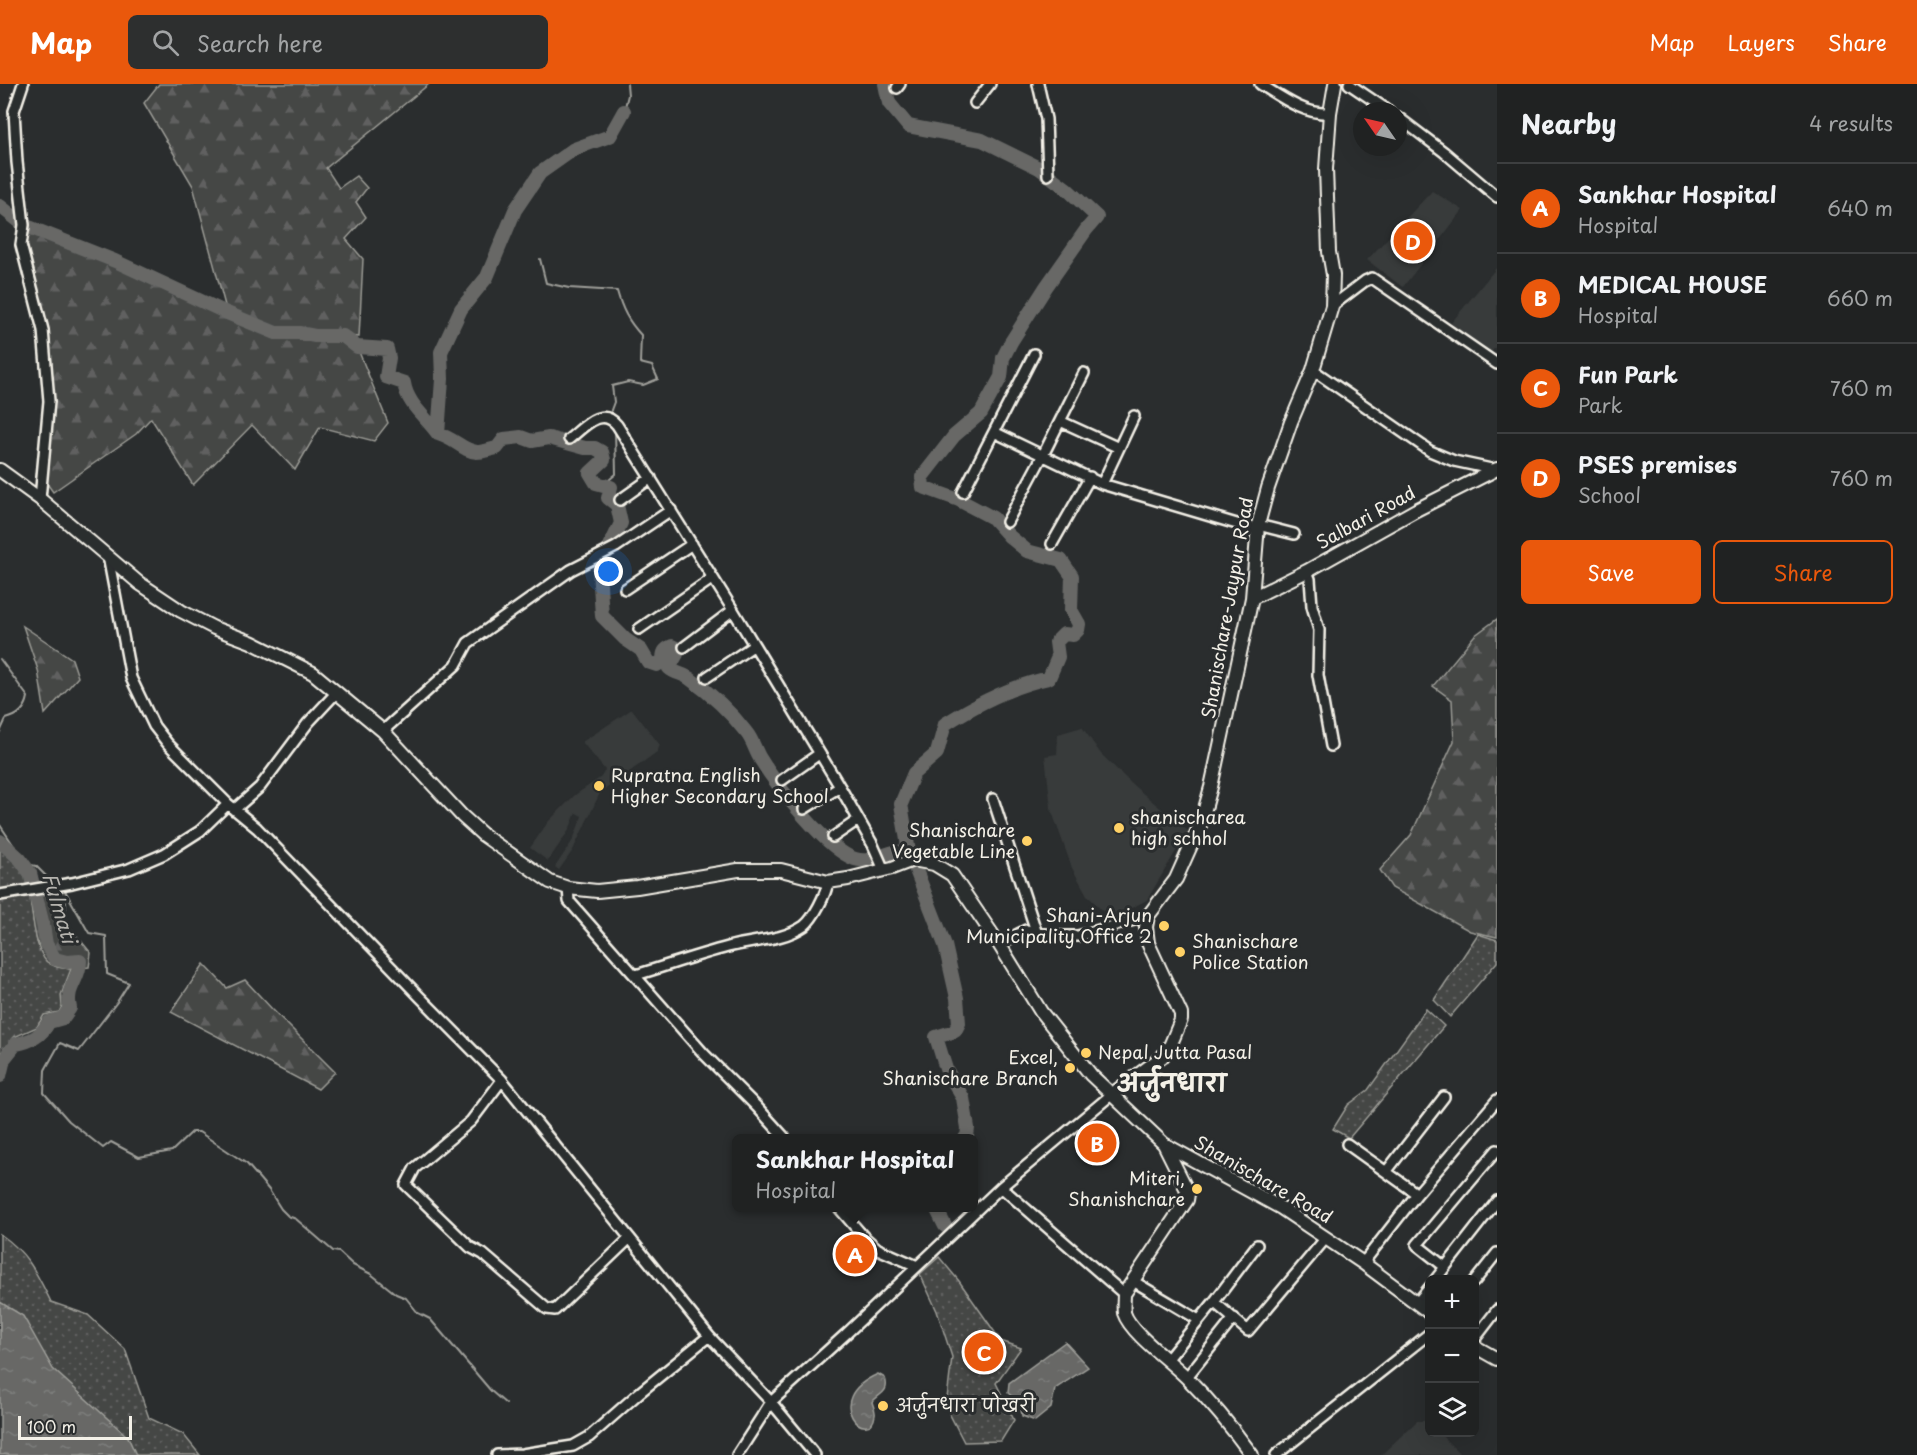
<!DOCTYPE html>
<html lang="en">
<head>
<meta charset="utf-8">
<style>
  body { margin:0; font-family:"Playpen Sans","Playpen Sans Deva",sans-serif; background:#2d2f2f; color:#f1f3f6 }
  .controls { position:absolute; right:18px; bottom:18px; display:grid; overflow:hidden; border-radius:9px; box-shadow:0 6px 24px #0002 }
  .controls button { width:54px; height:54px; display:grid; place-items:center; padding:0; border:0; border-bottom:2px solid #3d3f40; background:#202222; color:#f1f3f6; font:30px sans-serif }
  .compass { position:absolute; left:1353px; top:18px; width:54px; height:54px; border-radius:50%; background:#202222; box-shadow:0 6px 24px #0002; rotate:304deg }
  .scale { position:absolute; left:18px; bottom:15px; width:114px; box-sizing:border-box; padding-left:6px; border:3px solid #f4f1e8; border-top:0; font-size:16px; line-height:21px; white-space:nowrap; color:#f4f1e8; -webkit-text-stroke:4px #2a2d2e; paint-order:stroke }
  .you { position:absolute; left:609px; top:488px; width:21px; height:21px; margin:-15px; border:4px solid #fff; border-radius:50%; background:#1a73e8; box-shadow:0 0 0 9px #1a73e833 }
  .badge { display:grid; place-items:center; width:39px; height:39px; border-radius:50%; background:#ea580c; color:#fff; font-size:20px; font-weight:700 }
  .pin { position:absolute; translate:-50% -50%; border:3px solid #fff; box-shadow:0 2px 6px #0006 }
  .popup { position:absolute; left:732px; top:1050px; width:246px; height:78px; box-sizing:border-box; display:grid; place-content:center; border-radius:9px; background:#202222; filter:drop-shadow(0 2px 4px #0005); font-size:20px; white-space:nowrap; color:#a2a4a5 }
  .popup b { font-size:22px; color:#f1f3f6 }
  .popup::after { content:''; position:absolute; left:50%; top:100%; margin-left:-12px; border:12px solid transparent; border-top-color:#202222 }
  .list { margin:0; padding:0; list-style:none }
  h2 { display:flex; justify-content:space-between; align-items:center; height:78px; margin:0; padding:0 24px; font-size:26px }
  h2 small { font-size:20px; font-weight:400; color:#a2a4a5 }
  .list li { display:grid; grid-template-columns:39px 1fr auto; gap:18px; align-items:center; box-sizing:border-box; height:90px; padding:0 24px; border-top:2px solid #3d3f40 }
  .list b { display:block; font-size:22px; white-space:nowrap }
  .list p { margin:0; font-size:20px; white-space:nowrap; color:#a2a4a5 }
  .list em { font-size:20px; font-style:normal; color:#a2a4a5 }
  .actions { display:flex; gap:12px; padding:18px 24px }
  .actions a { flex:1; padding:14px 0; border:2px solid #ea580c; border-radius:9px; text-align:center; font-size:21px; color:#ea580c }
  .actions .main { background:#ea580c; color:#fff }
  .icon { flex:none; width:33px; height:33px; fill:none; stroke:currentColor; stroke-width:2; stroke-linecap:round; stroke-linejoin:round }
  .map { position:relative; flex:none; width:1497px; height:1371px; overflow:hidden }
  header { display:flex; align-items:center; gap:36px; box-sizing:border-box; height:84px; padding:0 30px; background:#ea580c; color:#fff }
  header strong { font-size:28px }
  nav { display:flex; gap:33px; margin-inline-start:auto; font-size:21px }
  .search { width:420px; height:54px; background:#2d2f2f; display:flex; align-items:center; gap:15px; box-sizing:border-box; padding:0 21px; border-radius:9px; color:#a2a4a5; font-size:22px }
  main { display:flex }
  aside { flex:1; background:#202222 }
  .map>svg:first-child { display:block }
  .built { fill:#373a3a }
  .grass { fill:url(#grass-dots); stroke:#9c9c96; stroke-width:1.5 }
  .forest { fill:url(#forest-firs); stroke:#9c9c96; stroke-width:1.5 }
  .water { fill:url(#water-ripples); stroke:#9f9f9a; stroke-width:1.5 }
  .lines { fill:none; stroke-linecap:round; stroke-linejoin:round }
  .stream { stroke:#9f9f9a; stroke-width:2 }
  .river { stroke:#676866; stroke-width:14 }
  .street-casing { stroke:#f4f1e8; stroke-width:14 }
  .secondary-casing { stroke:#f4f1e8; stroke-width:16 }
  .street { stroke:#2a2d2e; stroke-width:9 }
  .secondary { stroke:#2a2d2e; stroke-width:12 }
  .poi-dot { fill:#ffd166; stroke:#2a2d2e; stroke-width:2 }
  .labels { text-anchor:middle; stroke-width:6; stroke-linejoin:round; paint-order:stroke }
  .street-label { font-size:18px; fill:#f4f1e8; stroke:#2a2d2e }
  .poi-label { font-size:18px; fill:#f4f1e8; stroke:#2a2d2e; text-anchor:start }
  .water-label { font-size:20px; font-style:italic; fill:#b5b3ae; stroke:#2a2d2e }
  .district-label { font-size:24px; font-weight:bold; fill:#f4f1e8; stroke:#2a2d2e }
</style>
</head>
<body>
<header>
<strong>Map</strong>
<div class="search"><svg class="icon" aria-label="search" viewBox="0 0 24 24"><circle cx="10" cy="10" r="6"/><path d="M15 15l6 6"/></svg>Search here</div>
<nav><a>Map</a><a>Layers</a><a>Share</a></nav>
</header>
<main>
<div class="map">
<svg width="1497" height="1371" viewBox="0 0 1497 1371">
  <defs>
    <pattern id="grass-dots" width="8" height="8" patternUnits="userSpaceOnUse" patternTransform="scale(1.5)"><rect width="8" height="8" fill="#444645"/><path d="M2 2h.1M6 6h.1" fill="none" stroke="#606160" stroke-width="1.8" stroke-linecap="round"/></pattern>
    <pattern id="forest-firs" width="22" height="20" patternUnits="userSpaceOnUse" patternTransform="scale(1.5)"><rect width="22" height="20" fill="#444645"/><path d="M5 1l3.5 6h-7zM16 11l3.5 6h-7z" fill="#606160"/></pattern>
    <pattern id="water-ripples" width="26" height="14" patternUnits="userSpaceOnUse" patternTransform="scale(1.5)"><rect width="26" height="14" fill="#676866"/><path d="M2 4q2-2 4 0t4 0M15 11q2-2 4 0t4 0" fill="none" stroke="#7d7e7c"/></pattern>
  </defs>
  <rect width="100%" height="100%" fill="#2a2d2e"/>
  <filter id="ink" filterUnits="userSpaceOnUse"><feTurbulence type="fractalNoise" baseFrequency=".0167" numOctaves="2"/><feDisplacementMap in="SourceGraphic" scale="12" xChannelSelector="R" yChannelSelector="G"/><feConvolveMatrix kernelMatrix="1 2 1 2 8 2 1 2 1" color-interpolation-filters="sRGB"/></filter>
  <g filter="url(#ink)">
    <path class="built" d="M1432 107 1463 126 1403 203 1401 202 1367 176Z
      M1497 183V261L1489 271 1451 239Z
      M632 625 660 661 657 668 600 709 573 766 559 786 555 783 573 756 582 732 576 729 569 746 548 777 530 764 548 738 575 711 601 693 605 686 582 658Z
      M1082 643 1101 670 1134 702 1188 747 1147 816 1110 835 1087 811 1072 784 1051 725 1045 672 1057 670 1058 650Z
      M1417 1337H1428L1430 1348 1439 1349 1461 1371H1381Z"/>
    <path class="grass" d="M0 751 28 792 31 823 37 858 46 877 57 883 71 885 61 911 62 922 59 928 44 931 37 943 14 953 0 970Z
      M1478 850 1497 856V878L1450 933 1434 916Z
      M1426 925 1444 942 1349 1054 1333 1045 1348 1021 1368 1006Z
      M0 1150C28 1169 37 1190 51 1218L88 1231 125 1265 149 1334 183 1350 200 1371H131L0 1252Z
      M939 1173 959 1197 1001 1257 1021 1264 996 1299 1014 1336 1001 1357 964 1358 946 1323 952 1273 937 1227 920 1190Z"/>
    <path class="forest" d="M159 0H429L326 84 339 104 356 92 367 104 356 118 366 133 346 155 363 175 359 253 344 252 357 263 388 339 374 357 320 343 295 386 252 341 193 401 151 334 136 350 53 408 43 394 45 273 30 195 24 141 115 177 227 229 193 102 144 19Z
      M1497 535V853L1470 847 1392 804 1380 786 1411 751 1454 657 1452 616 1433 602 1474 552Z
      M23 542 72 575 78 593 45 630 38 586Z
      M66 803V839L91 869 89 883C76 885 59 887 47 878 34 866 31 821 30 804Z
      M204 880 227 904 245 896 272 925 335 988 318 1005 171 928Z"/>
    <path class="water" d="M0 1218 23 1232 53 1285 128 1353 136 1371H0Z
      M1065 1258 1088 1283 1055 1305 1051 1324 1035 1337 1022 1332 1020 1319 1008 1309 1009 1299Z
      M878 1290 885 1294C890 1308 880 1309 872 1318 873 1322 876 1327 875 1331 871 1364 817 1317 878 1290Z"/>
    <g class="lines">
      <path class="stream" d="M624 27 628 11 627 0
        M540 175 546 199 569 204 617 207C622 225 628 237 641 251L640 279 652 282 658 295 643 301 628 298 612 302 614 318 611 326 612 333
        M603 401 616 390 615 345
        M0 575 28 613C26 625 18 632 6 635L0 648
        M0 741 16 765 22 779 36 782 48 794 56 795 60 799
        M63 803 89 849 106 852 107 890 129 899 117 918 79 967 60 959 45 986 44 1009 69 1037 103 1064 111 1058 139 1073 172 1067 192 1048H199L247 1080 269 1106 281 1125 288 1132 296 1135 333 1167 339 1168 353 1181 371 1190 396 1210 406 1214 418 1229 430 1235 491 1307 506 1320"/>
      <path class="river" d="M885 0 889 19 908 42 982 56 1039 84 1067 105 1097 133 1086 146 1046 203 1011 258 1003 274 1001 293 981 329 954 352 922 393 923 403 959 416 993 434 1009 452 1027 467 1061 476 1072 492 1071 526 1079 540 1078 546 1073 551 1064 550 1056 558 1058 573 1049 594C1011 602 978 619 945 640L937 669 914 689 901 720 909 768 945 861 957 914 959 939 955 947 936 953 946 985 963 1014 968 1044 967 1053 965 1054
        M0 122 24 141 115 177 227 229 276 249H299L315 252H343L357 263 387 265 389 274 386 293 404 299C407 320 426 333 438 350 454 354 463 367 477 368 483 368 491 365 497 364L504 355 521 353 532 357 549 354 585 364H595L602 368 604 376 590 389 596 399 611 403 608 414 617 421 621 439 599 485 602 532 625 555 641 566 648 578 657 581 663 577C663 569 664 565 672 562L676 564 677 570 669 584C675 590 682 589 689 594 710 609 730 627 746 648 753 656 755 667 761 676 777 702 827 766 855 775 870 780 882 770 895 768 900 767 905 768 909 768
        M438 350 442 295 441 268 461 225 487 193 515 126 540 89 574 65 610 52 624 27
        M0 757 20 775 30 789 43 841 46 860 55 875 67 878 80 877C80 896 65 903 70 924L63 934 49 938C41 952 32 957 16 960L4 975 0 992
        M936 1124 945 1142"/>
      <g class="street-casing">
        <path id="street" d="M23 0 14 27 17 78 24 141 21 161 43 246 49 317 40 415
          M1038 0 1046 35 1048 91
          M1260 0C1281 13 1305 31 1330 29
          M1349 0 1389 27
          M897 4 900 0
          M975 19 990 0
          M1398 33 1444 68 1497 113
          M1332 222 1365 197 1372 194 1497 280
          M1313 286 1430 367 1454 377 1496 386
          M1060 337 1119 364
          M994 348 1102 400 1257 446
          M569 355C584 343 601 322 617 341L733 526 840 703 873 761 884 786
          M1102 400 1134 332
          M963 408 1034 270
          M620 416 651 394
          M1007 438 1043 371 1084 289
          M1258 441 1294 450
          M1052 460 1090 393
          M108 472 131 594 154 642 168 660 228 720 257 744 420 913 502 996 709 1252 771 1318 815 1371
          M1307 487 1310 495 1312 522 1319 546 1318 591 1331 662
          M625 505 692 460
          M639 545 713 494
          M684 563 733 526
          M707 593 753 562
          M383 647 456 581 468 559 571 486 616 463 671 426
          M782 696 819 670
          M993 715 1036 847
          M804 725 840 703
          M234 726 260 703 308 639 337 608
          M833 753 858 736
          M568 804 569 817 704 970 757 1023 785 1054
          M0 811 72 799 129 785 164 770 200 747 228 720
          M999 860 1026 846 1056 852H1078L1148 832
          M636 891C666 882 697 871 728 863 753 856 782 857 804 842 814 834 826 810 828 798
          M502 996 471 1037 415 1084 406 1101 470 1163 483 1170 547 1225 555 1226 630 1154
          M1347 1060 1417 1110
          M1386 1088 1444 1013
          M1001 1103 1124 1210
          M839 1124 863 1152 878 1165 917 1182
          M1363 1179 1417 1110 1497 1016
          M1445 1183 1417 1161 1497 1066
          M1435 1196 1497 1117
          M1133 1197 1199 1236
          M1474 1198 1497 1169
          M1214 1218 1248 1247 1326 1154
          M1417 1219 1430 1203
          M1474 1256 1497 1226
          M1167 1276 1214 1218 1257 1161
          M1187 1293 1234 1234
          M497 1371 522 1370 573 1362 589 1353 639 1309 709 1252
          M737 1371 771 1318 846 1250 1001 1103 1111 1011
          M1276 1371 1430 1249"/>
      </g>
      <g class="secondary-casing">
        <path id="secondary" d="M0 386 40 415 139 499 181 527 214 544 251 558 313 589 383 647 462 732 483 751 550 798 568 804 597 807 637 803 738 786H781L828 798 848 795 892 784 913 776 934 780 952 791 999 860 1041 928 1091 991 1164 1060 1281 1124 1363 1179 1430 1229
          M1252 514 1307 487 1416 426 1497 385
          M1111 1011 1162 973 1170 962 1181 936V930L1148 859 1146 843 1148 832 1176 795 1201 739 1211 703 1252 514 1258 441 1268 404 1291 338 1313 286 1332 222 1333 191 1329 168 1326 85 1330 29 1335 0
          M1164 1060 1186 1104 1188 1110 1187 1116 1124 1210C1124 1216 1123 1224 1124 1229 1131 1250 1173 1279 1189 1296 1212 1319 1233 1345 1252 1371
          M1474 1262 1497 1275"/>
      </g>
      <use href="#street" class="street"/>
      <use href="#secondary" class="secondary"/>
    </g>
  </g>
  <g class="poi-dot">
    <circle cx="599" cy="702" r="6"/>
    <circle cx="1119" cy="744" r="6"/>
    <circle cx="1027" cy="757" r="6"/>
    <circle cx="1164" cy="842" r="6"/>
    <circle cx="1180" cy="868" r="6"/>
    <circle cx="1086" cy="969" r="6"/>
    <circle cx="1070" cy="984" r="6"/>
    <circle cx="1197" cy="1105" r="6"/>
    <circle cx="883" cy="1322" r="6"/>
  </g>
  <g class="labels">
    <g class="street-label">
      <text transform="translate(1366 434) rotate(-29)" y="6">Salbari Road</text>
      <text transform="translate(1228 524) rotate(-80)" y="6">Shanischare-Jaypur Road</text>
      <text transform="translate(1263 1096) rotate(30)" y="6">Shanischare Road</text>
    </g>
    <g class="poi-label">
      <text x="611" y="698">Rupratna English<tspan x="611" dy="21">Higher Secondary School</tspan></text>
      <text x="1131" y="740">shanischarea<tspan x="1131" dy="21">high schhol</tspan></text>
      <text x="1015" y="753" text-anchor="end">Shanischare<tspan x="1015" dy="21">Vegetable Line</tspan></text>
      <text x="1152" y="838" text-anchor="end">Shani-Arjun<tspan x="1152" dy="21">Municipality Office 2</tspan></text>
      <text x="1192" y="864">Shanischare<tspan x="1192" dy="21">Police Station</tspan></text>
      <text x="1098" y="975">Nepal Jutta Pasal</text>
      <text x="1058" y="980" text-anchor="end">Excel,<tspan x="1058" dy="21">Shanischare Branch</tspan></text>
      <text x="1185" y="1101" text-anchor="end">Miteri,<tspan x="1185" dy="21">Shanishchare</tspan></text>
      <text x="895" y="1328">अर्जुनधारा पोखरी</text>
    </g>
    <g class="water-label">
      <text transform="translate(59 824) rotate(73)" y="7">Fulmati</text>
    </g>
    <g class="district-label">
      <text x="1171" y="1008">अर्जुनधारा</text>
    </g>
  </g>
</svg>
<div class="controls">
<button>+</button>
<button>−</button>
<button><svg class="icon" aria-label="layers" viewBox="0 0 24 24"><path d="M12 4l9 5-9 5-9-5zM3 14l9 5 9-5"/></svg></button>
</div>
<svg class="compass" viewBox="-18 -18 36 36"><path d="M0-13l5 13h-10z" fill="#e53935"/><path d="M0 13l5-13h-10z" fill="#a2a4a5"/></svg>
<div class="scale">100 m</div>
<div class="you"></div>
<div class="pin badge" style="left:855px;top:1170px">A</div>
<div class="popup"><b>Sankhar Hospital</b>Hospital</div>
<div class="pin badge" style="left:1097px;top:1059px">B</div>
<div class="pin badge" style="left:984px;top:1268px">C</div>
<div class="pin badge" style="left:1413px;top:157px">D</div>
</div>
<aside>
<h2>Nearby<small>4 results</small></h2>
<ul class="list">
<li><span class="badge">A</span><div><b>Sankhar Hospital</b><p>Hospital</p></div><em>640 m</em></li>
<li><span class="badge">B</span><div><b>MEDICAL HOUSE</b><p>Hospital</p></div><em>660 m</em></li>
<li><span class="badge">C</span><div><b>Fun Park</b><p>Park</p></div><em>760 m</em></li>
<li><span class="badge">D</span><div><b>PSES premises</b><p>School</p></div><em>760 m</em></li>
</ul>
<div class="actions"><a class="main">Save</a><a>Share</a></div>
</aside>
</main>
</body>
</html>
